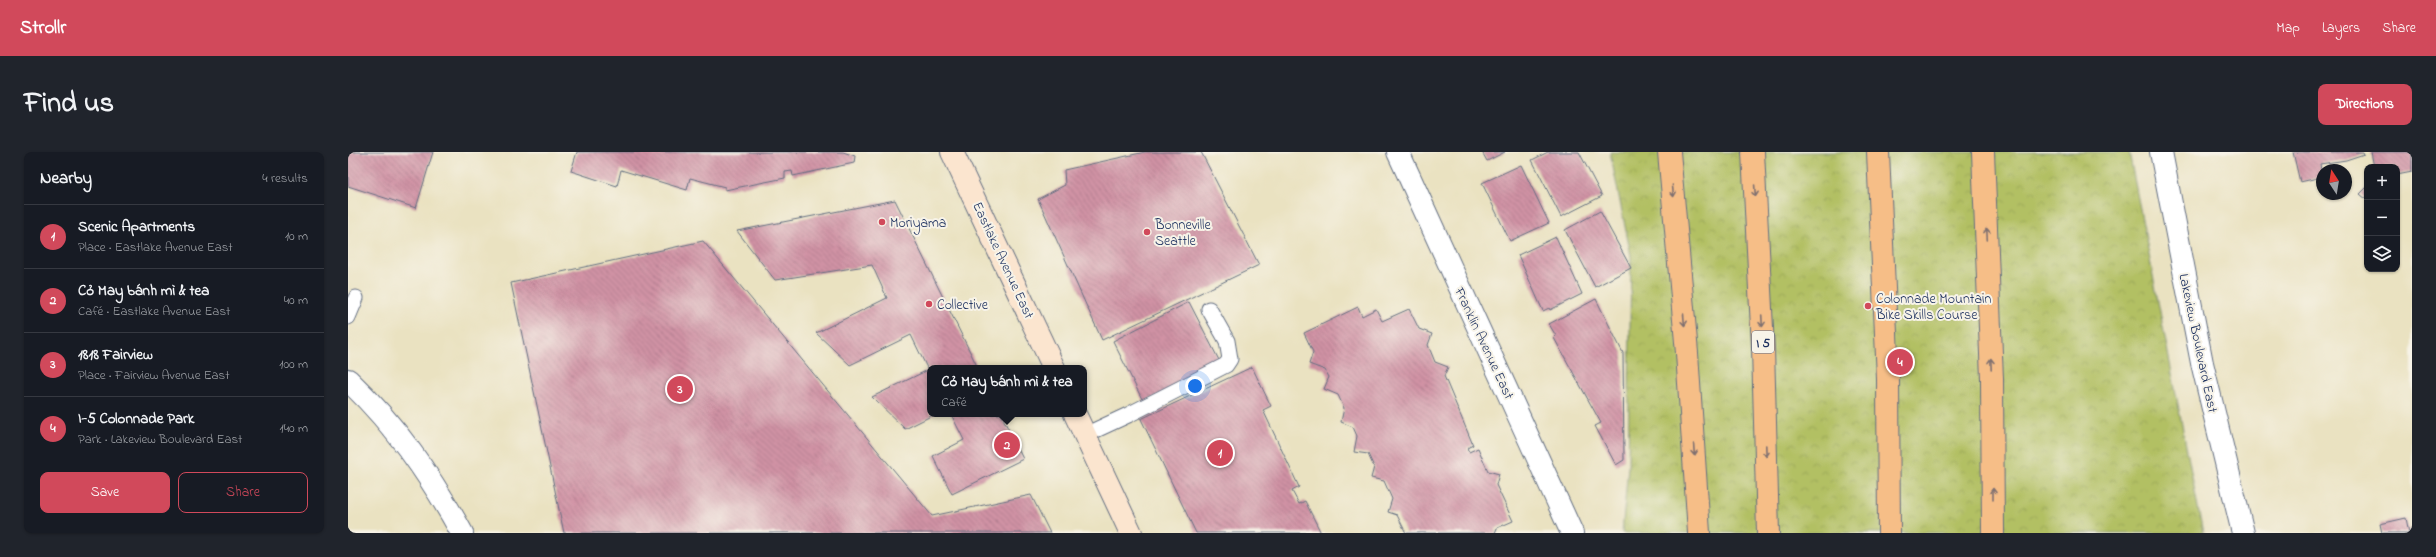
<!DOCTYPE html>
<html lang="en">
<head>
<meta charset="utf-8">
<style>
  body { margin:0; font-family:"Indie Flower",sans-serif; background:#20242c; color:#f1f3f6 }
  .controls { position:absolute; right:12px; top:12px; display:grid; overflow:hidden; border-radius:8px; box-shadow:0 1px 3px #0004 }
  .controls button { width:36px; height:36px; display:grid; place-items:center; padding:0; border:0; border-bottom:1px solid #363941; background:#171b24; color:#f1f3f6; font:20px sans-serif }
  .compass { position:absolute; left:1968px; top:12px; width:36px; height:36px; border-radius:50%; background:#171b24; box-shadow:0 1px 3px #0004; rotate:348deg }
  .you { position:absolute; left:847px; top:234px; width:14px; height:14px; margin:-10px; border:3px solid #fff; border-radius:50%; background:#1a73e8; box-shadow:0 0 0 6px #1a73e833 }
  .badge { display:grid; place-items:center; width:26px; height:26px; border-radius:50%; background:#d1495b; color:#fff; font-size:13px; font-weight:700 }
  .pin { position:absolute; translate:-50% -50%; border:2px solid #fff; box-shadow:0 1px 4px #0006 }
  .popup { position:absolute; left:579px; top:213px; width:160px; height:52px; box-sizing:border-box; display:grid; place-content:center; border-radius:8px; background:#171b24; filter:drop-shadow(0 1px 3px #0005); font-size:13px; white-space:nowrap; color:#9ea1a6 }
  .popup b { font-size:15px; color:#f1f3f6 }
  .popup::after { content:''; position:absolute; left:50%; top:100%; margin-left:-8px; border:8px solid transparent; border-top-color:#171b24 }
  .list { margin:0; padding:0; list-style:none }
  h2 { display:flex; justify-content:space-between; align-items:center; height:52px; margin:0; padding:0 16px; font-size:17px }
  h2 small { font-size:13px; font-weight:400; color:#9ea1a6 }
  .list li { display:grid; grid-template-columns:26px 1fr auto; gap:12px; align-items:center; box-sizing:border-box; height:64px; padding:0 16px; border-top:1px solid #363941 }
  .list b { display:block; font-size:15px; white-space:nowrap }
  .list p { margin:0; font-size:13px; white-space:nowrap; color:#9ea1a6 }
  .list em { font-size:13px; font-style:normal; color:#9ea1a6 }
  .actions { display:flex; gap:8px; padding:12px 16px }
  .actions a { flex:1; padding:9px 0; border:1px solid #d1495b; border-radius:8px; text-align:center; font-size:14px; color:#d1495b }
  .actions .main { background:#d1495b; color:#fff }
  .icon { flex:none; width:22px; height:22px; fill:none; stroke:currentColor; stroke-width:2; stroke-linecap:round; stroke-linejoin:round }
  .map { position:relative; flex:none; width:2064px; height:381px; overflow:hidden; border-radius:8px }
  header { display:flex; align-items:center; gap:24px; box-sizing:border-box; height:56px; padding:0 20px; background:#d1495b; color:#fff }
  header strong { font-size:19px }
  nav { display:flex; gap:22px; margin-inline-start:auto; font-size:14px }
  .intro { display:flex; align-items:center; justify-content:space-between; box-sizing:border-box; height:96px; padding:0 24px }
  h1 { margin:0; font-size:28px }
  .button { padding:10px 18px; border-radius:8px; background:#d1495b; color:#fff; font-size:14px; font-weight:700 }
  main { display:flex; gap:24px; padding:0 24px }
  aside { flex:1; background:#171b24; border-radius:8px; box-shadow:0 1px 3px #0004 }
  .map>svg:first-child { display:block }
  .park { fill:url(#park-crowns); stroke:#667860 }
  .building { fill:url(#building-back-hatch) }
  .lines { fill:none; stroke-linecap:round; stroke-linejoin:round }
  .service-casing { stroke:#636e81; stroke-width:17 }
  .minor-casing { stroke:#636e81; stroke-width:24 }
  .tertiary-casing { stroke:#636e81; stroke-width:24 }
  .secondary-casing { stroke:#636e81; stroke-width:24 }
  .motorway-casing { stroke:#636e81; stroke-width:24 }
  .service { stroke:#fff; stroke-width:15 }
  .minor { stroke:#fff; stroke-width:22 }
  .tertiary { stroke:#fff; stroke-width:22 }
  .secondary { stroke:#fbe5cf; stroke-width:22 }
  .motorway { stroke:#f6be87; stroke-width:22 }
  .oneway { stroke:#7e6f70 }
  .poi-dot { fill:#d1495b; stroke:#f7f3e8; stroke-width:1.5 }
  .labels { text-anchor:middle; stroke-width:4; stroke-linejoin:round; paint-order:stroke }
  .shield { fill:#f7f3e8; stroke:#5d6a87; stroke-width:1 }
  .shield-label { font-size:13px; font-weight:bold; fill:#1b2f5e }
  .poi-label { font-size:14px; fill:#1b2f5e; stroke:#f7f3e8; text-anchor:start }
  .street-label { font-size:14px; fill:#1b2f5e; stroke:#f7f3e8 }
</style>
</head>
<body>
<header>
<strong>Strollr</strong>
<nav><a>Map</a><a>Layers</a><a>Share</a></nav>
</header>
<div class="intro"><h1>Find us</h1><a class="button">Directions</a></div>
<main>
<aside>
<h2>Nearby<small>4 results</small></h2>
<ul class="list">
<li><span class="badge">1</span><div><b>Scenic Apartments</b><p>Place · Eastlake Avenue East</p></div><em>10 m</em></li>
<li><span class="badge">2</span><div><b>Cỏ May bánh mì &amp; tea</b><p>Café · Eastlake Avenue East</p></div><em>40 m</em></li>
<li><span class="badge">3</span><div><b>1818 Fairview</b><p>Place · Fairview Avenue East</p></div><em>100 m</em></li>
<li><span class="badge">4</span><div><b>I-5 Colonnade Park</b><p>Park · Lakeview Boulevard East</p></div><em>140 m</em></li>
</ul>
<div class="actions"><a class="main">Save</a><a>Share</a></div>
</aside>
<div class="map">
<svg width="2064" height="381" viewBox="0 0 2064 381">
  <defs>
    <pattern id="park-crowns" width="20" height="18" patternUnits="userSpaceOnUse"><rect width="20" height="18" fill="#b2c063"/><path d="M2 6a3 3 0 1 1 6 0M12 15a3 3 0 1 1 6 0" fill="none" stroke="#98a558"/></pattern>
    <pattern id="building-back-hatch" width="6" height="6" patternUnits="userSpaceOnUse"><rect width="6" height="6" fill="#d092a4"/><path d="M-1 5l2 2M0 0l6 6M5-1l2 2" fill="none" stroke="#a87889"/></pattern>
  </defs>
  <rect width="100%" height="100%" fill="#f7f3e8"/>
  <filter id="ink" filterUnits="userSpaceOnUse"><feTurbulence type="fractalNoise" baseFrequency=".025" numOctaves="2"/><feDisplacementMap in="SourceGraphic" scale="8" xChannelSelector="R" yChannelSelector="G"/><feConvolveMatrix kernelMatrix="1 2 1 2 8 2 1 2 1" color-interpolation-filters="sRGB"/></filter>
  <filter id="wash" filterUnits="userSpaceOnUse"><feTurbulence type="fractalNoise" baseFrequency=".012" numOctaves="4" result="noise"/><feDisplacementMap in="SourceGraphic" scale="16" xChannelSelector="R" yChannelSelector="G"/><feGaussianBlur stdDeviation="0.9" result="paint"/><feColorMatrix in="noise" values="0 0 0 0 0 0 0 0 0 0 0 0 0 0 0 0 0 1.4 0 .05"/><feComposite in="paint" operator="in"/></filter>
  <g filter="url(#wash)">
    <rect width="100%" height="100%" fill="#eae2c1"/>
    <path class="park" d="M1262 0H1781L1855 381H1274L1280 315 1283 104Z"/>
    <g id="blocks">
      <path class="building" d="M0 0H85L68 56 0 34Z
        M229 0H495L507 4 506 11 445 24 444 19 437 20V26L377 38V35L342 26 339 38 273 18 269 34 223 19Z
        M797 0H853L911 113 754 188 690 47 717 33 716 18Z
        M1134 0H1157L1139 9Z
        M1200 0H1231L1254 44 1213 65 1184 8Z
        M1945 0H2015L2016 2 1998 8 1972 12 1974 25 1952 30Z
        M2023 0H2064V20L2049 23V15H2026Z
        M1173 13 1201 71 1162 89 1134 31Z
        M2019 35V48L2012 42Z
        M547 48 630 216H582V262H587L557 277 524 245 580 218 563 183 502 213 468 181 539 146 524 113 427 128 389 79Z
        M1252 59 1283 116 1247 135 1217 78Z
        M1208 85 1234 142 1202 158 1201 156 1195 159 1170 103Z
        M355 89 584 364 683 343 702 381H216L163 131Z
        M1248 147 1275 201 1276 308 1268 313 1247 274 1253 271 1206 186 1208 184 1201 172Z
        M841 150 873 212 796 251 765 189Z
        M1010 155 1014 164 1028 157 1034 169 1061 157 1071 177 1084 182 1080 193 1087 210 1100 215 1096 224 1125 293 1119 296 1121 300 1130 296 1140 319 1151 322 1148 333 1165 369 1149 376 1147 381H1058L1049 363 1040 360 1044 347 1036 329 1023 326 1026 315 1020 302 1006 300 1009 284 1005 275 993 270 996 256 990 243 976 237 981 225 977 218 961 212 965 200 956 181Z
        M904 215 923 254 915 258 951 335 944 339 951 352 957 349 973 381H848L793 267Z
        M603 262H653L675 307 604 342 585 304 616 288Z
        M2058 366 2061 381H2034L2032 372Z"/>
    </g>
  </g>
  <g filter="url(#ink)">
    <use href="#blocks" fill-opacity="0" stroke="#636e81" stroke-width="1"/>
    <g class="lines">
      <g class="service-casing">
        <path id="service" d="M0 165 8 146
          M737 283 780 263 878 213 882 207 879 189 861 157"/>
      </g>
      <g class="minor-casing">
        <path id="minor" d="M1050 0 1224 381
          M0 228C48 274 82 323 114 381"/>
      </g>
      <g class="tertiary-casing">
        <path id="tertiary" d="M1813 0 1854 211 1895 381"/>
      </g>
      <g class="secondary-casing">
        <path id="secondary" d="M604 0 706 216
          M727 262 783 381"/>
      </g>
      <g class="motorway-casing">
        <path id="motorway" d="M1321 0 1339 201 1351 381
          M1405 0 1415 196 1420 381
          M1530 0 1540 227 1541 381
          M1635 0 1644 227 1645 381"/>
      </g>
      <use href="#service" class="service"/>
      <use href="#minor" class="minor"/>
      <use href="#tertiary" class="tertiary"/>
      <use href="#secondary" class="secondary"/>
      <use href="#motorway" class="motorway"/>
    </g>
    <defs><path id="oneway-shaft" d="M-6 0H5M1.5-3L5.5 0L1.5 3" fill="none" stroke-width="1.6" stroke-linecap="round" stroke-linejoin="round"/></defs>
    <g class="oneway">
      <use href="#oneway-shaft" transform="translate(1325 39) rotate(84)"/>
      <use href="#oneway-shaft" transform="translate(1407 39) rotate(86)"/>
      <use href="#oneway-shaft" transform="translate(1639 82) rotate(-93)"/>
      <use href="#oneway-shaft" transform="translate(1336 168) rotate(85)"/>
      <use href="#oneway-shaft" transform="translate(1414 169) rotate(87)"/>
      <use href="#oneway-shaft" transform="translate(1643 212) rotate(-92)"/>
      <use href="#oneway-shaft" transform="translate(1346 298) rotate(86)"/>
      <use href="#oneway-shaft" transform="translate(1418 299) rotate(88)"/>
      <use href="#oneway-shaft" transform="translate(1645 342) rotate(-90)"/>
    </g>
  </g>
  <g class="poi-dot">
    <circle cx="534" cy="70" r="4"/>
    <circle cx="799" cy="80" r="4"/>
    <circle cx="581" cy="152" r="4"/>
    <circle cx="1520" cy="154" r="4"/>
  </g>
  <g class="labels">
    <rect class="shield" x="1404" y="179" width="22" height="22" rx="3"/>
    <g class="shield-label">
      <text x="1415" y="195">I 5</text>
    </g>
    <g class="poi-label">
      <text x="542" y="75">Moriyama</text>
      <text x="807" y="77">Bonneville<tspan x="807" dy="16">Seattle</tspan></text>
      <text x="1528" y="151">Colonnade Mountain<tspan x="1528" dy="16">Bike Skills Course</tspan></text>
      <text x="589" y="157">Collective</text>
    </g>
    <g class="street-label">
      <text transform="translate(656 108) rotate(65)" y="5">Eastlake Avenue East</text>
      <text transform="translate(1137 191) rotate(65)" y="5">Franklin Avenue East</text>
      <text transform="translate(1851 191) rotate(78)" y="5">Lakeview Boulevard East</text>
    </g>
  </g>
</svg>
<div class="controls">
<button>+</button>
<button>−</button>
<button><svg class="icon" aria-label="layers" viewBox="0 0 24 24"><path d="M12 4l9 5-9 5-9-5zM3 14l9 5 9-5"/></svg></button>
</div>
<svg class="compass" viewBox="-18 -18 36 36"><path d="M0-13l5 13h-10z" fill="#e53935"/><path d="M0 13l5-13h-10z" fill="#9ea1a6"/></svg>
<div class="you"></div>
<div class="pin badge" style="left:872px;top:301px">1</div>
<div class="pin badge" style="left:659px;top:293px">2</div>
<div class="popup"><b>Cỏ May bánh mì &amp; tea</b>Café</div>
<div class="pin badge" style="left:332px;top:237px">3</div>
<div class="pin badge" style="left:1552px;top:210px">4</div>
</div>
</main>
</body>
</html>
